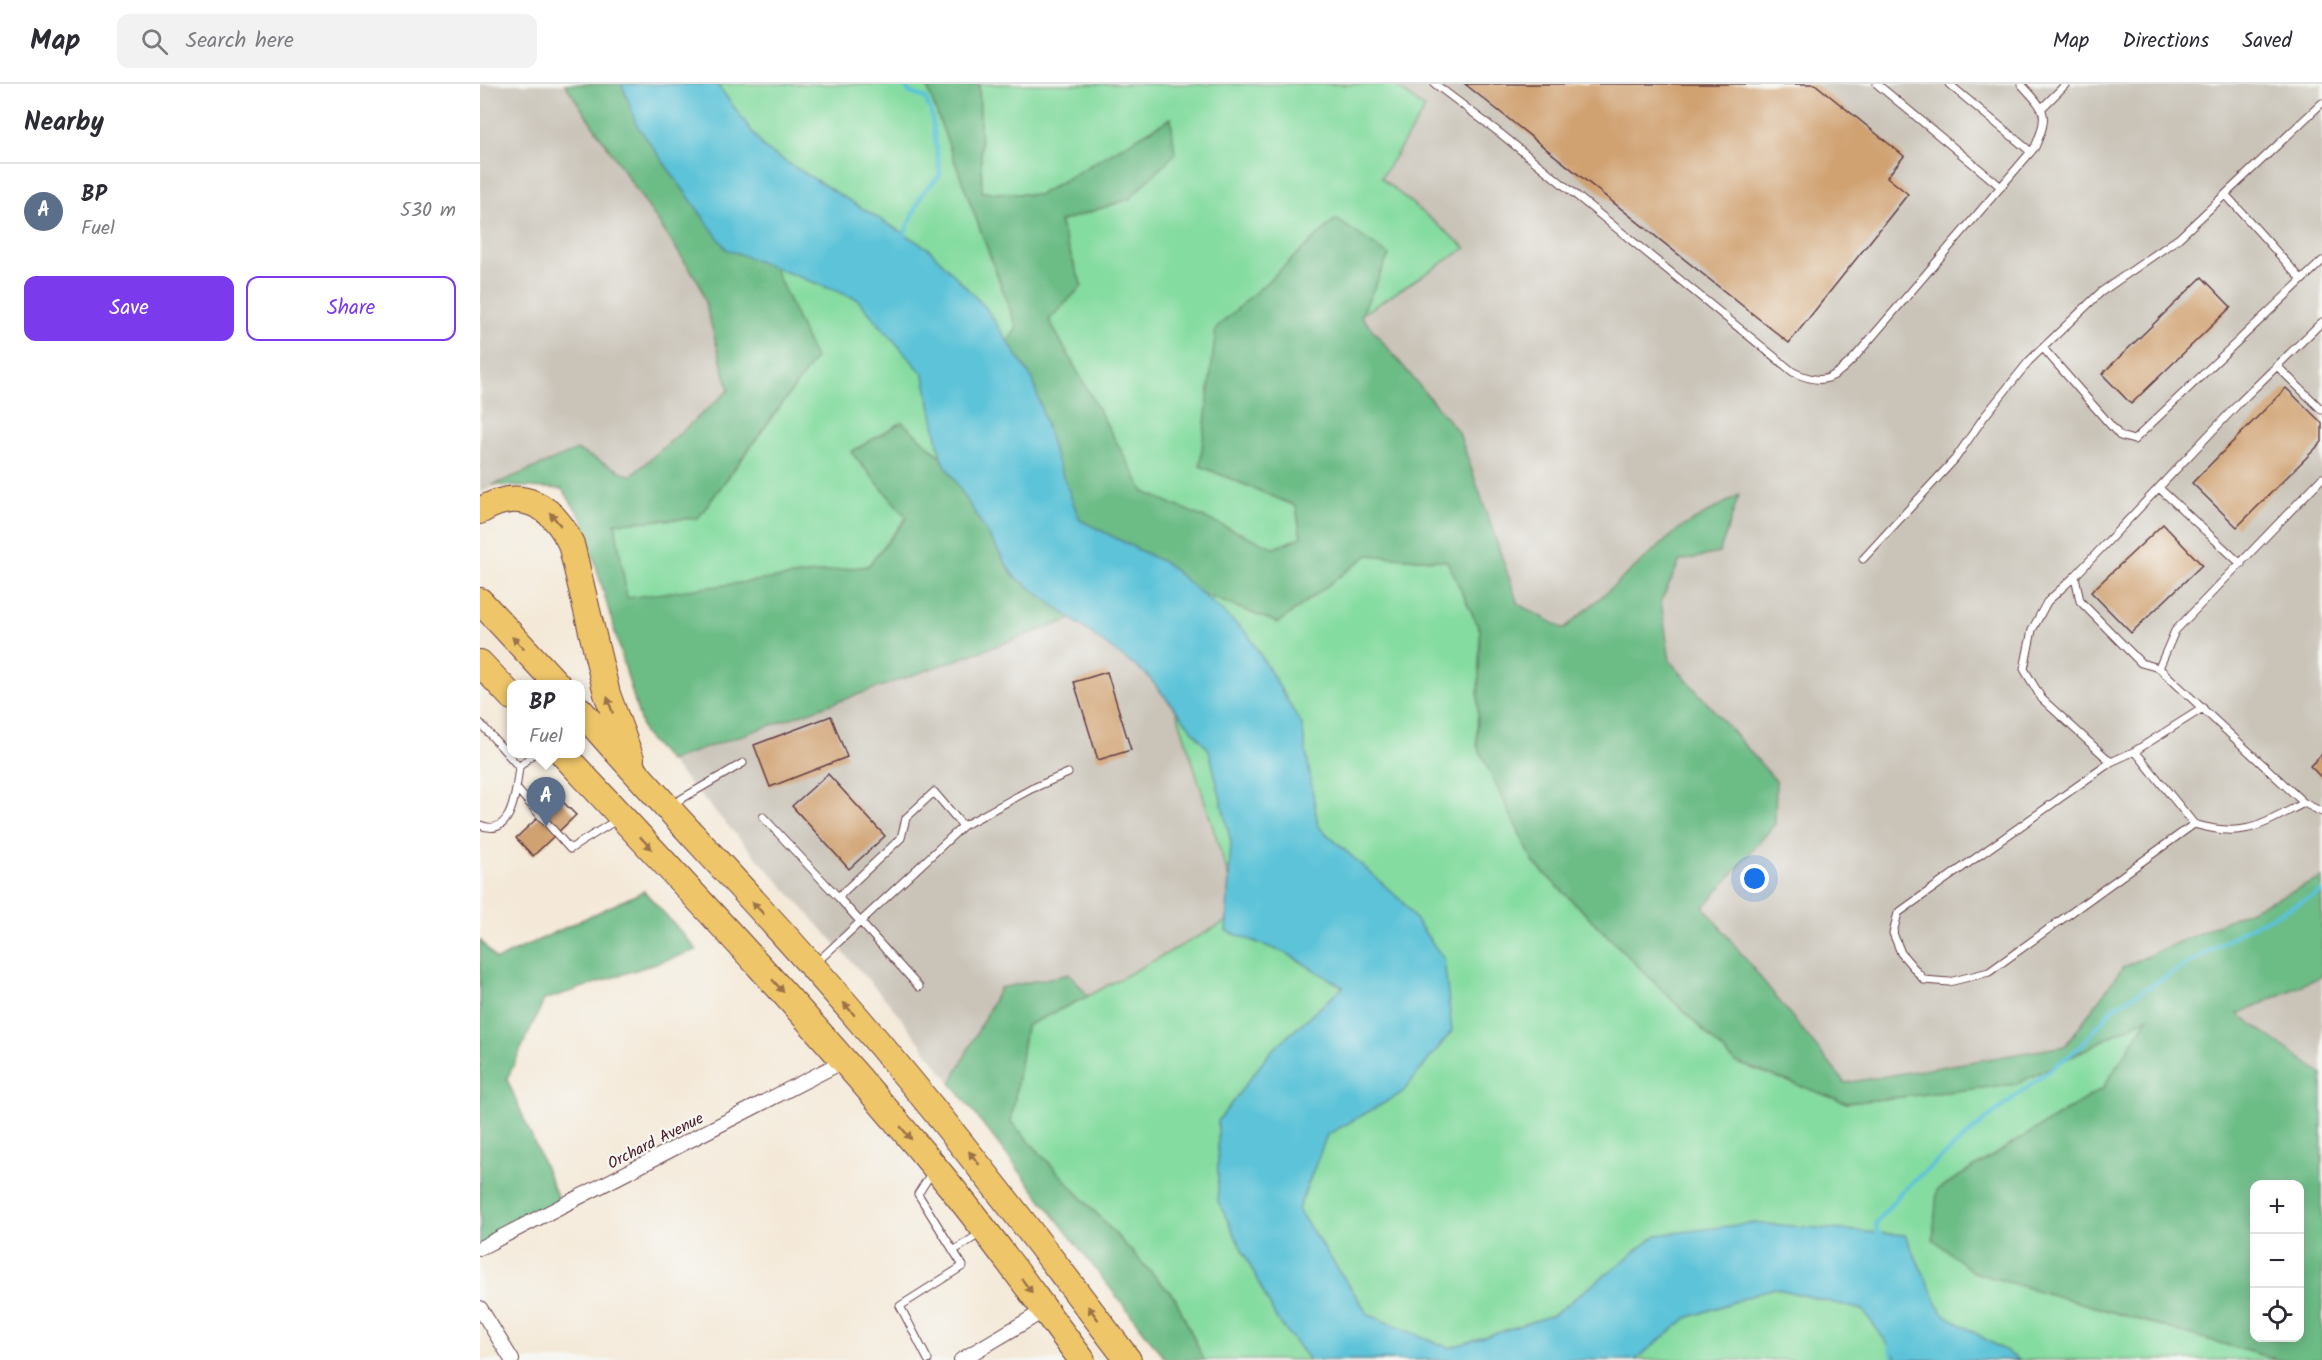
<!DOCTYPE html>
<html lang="en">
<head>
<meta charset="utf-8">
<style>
  body { margin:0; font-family:Kalam,sans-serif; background:#f2f2f3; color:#2b2b33 }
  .controls { position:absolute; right:18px; bottom:18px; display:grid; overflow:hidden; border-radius:12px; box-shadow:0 3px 15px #0003 }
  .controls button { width:54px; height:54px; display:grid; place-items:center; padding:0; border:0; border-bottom:2px solid #e1e1e2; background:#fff; color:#2b2b33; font:30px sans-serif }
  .you { position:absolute; left:1275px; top:795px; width:21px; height:21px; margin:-15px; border:4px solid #fff; border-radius:50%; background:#1a73e8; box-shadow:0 0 0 9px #1a73e833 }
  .badge { display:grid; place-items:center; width:39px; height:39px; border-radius:50%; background:#7c3aed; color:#fff; font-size:20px; font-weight:700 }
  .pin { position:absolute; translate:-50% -50px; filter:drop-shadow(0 2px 3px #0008) }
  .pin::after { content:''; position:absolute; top:32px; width:21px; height:18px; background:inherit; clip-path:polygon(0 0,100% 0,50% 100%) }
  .popup { position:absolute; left:27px; top:596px; width:78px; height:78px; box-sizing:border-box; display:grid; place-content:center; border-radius:12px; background:#fff; filter:drop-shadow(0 2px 4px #0005); font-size:20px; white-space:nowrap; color:#7c7c81 }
  .popup b { font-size:22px; color:#2b2b33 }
  .popup::after { content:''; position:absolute; left:50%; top:100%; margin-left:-12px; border:12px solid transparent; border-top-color:#fff }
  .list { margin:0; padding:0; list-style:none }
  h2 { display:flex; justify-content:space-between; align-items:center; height:78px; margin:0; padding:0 24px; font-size:26px }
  h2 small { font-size:20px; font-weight:400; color:#7c7c81 }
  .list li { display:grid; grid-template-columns:39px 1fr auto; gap:18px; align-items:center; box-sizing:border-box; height:96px; padding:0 24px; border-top:2px solid #e1e1e2 }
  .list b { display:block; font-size:22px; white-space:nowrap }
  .list p { margin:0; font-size:20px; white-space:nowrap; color:#7c7c81 }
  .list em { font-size:20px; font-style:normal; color:#7c7c81 }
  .actions { display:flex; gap:12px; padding:18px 24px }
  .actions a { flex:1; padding:14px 0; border:2px solid #7c3aed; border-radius:12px; text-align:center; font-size:21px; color:#7c3aed }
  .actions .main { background:#7c3aed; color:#fff }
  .icon { flex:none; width:33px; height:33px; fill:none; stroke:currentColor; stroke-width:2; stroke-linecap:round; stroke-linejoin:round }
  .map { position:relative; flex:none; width:1842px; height:1276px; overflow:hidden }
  header { display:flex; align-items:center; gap:36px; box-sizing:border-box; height:84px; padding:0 30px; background:#fff; border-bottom:2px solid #e1e1e2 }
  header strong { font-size:28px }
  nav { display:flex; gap:33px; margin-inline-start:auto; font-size:21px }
  .search { width:420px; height:54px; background:#f2f2f3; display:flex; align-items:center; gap:15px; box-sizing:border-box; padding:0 21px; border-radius:12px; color:#7c7c81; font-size:22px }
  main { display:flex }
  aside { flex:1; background:#fff }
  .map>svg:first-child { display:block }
  .industrial { fill:#c9c3b8 }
  .green { fill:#85dca0; stroke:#687e66; stroke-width:1.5 }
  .forest { fill:#6cbc86; stroke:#5b6e58; stroke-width:1.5; fill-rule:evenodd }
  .water { fill:#5bc3d8; stroke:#527182; stroke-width:1.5 }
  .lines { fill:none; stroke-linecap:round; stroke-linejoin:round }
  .stream { stroke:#5bc3d8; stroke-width:4.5 }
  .building { fill:#d0a171 }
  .lane-casing { stroke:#643d45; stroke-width:9 }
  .street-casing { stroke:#643d45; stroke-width:16 }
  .highway-casing { stroke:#643d45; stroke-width:28 }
  .lane { stroke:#fff; stroke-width:7 }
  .street { stroke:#fff; stroke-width:14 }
  .highway { stroke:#eec569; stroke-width:26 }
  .oneway { fill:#9c724a }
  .labels { text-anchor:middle; stroke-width:4.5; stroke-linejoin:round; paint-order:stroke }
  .street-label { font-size:16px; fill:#4a1f2b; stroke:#f6f6f2 }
</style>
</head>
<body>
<header>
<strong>Map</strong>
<div class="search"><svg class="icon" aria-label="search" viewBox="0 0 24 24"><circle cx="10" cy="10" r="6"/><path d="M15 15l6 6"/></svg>Search here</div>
<nav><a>Map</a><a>Directions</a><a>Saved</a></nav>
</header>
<main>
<aside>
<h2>Nearby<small></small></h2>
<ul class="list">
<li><span class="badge" style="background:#5c6f8a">A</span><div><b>BP</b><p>Fuel</p></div><em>530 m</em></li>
</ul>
<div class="actions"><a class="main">Save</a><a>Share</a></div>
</aside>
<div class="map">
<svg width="1842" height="1276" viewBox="0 0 1842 1276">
  <rect width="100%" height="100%" fill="#f6f6f2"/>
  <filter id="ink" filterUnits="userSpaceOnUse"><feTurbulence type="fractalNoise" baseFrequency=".0167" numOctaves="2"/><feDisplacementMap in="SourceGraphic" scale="12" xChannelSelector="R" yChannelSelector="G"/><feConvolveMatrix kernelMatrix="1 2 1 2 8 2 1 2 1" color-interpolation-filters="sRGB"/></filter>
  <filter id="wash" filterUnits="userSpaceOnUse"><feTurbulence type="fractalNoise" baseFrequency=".008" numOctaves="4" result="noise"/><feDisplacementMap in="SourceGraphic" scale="24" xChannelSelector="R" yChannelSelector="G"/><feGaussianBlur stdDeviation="1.35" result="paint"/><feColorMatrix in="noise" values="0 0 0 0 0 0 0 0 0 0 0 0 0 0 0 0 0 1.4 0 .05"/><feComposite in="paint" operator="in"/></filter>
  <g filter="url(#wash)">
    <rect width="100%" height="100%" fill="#f4e9d8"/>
    <path class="industrial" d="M0 0H85L220 200 249 306 151 392 97 366 0 409Z
      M540 0H1842V1209L1820 1100H1774L1365 999 1276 887Z
      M598 533 655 560 694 619 760 831 608 912 590 890 520 904 471 999 410 920 189 677Z"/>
    <path class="green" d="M174 0H446L537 244 478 333 479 340 459 372 371 368 427 433 388 482 146 515 135 438 218 434 335 275Z
      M499 0H914L945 25 901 94 986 164 881 231 909 171 720 382 816 422 821 453 795 465 664 408 569 236 602 202 579 138 650 115 691 35 559 111 502 108Z
      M888 471 967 477 1000 546 997 661 1054 779 1255 978 1367 1019 1537 1000 1671 932 1623 1004 1457 1106 1493 1188 1799 1276H724L695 1214 531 1038 546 942 608 912 760 830 694 619 655 560 598 533 723 510 798 539Z"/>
    <path class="forest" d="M85 0H174L287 167 335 275 218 434 135 439 147 514 388 482 427 434 371 368 422 338 460 372 479 340 478 333 537 244 446 0H499L502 108 559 111 691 34 695 70 649 115 579 138 602 202 569 236 664 408 795 464 821 453 816 422 720 382 736 244 856 135 909 171 881 232 979 349 1038 520 1084 545 1200 444 1259 411 1239 469 1200 477 1181 517 1190 577 1296 697 1295 740 1224 823 1365 999 1585 962 1643 883 1842 794V892L1758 930 1842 990V1276H1799L1493 1188 1453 1155 1457 1106 1623 1004 1669 933 1537 1000 1367 1019 1255 978 1054 779 997 661 1000 546 967 477 888 471 798 539 723 510 598 533 189 677 164 650 103 436 82 405 13 401 97 366 151 392 249 306 220 200ZM1774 1100H1820V1254H1774Z
      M164 807 217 866 64 916 27 995 80 1119 0 1162V856L16 876Z
      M590 890 608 912 546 942 531 1038 695 1214 724 1276H686L471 999 520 904Z"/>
    <path class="water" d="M142 0H237L285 65 449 165 506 224 553 296 573 366 600 436 687 480 768 550 822 641 838 742 922 817 964 875 972 947 922 1009 847 1051 818 1126 889 1231 969 1264 1073 1231 1177 1151 1274 1139 1425 1151 1462 1229 1540 1276H1419L1383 1226 1294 1204 1207 1234 1155 1276H829L796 1234 738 1117V1037L791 967 863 903 808 870 746 847 751 758 729 666 667 591 533 491 461 374 444 291 377 215 246 165 156 40Z"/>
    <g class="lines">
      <path class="stream" d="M422 155 442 110 460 91 451 27 445 14 430 9 424 0
        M1401 1151 1397 1148 1396 1139 1421 1108 1505 1036 1601 962 1633 924 1766 845 1842 808
        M1410 1261 1414 1276"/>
    </g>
    <g id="blocks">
      <path class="building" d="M985 0H1335L1424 72 1407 93 1428 110 1309 259Z
        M1722 193 1751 223 1651 320 1622 290Z
        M1806 304 1842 339V358L1757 443 1712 399Z
        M1683 440 1722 481 1651 549 1611 508Z
        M627 588 651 666 618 676 594 598Z
        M351 632 367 673 290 703 274 661Z
        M1842 670V694L1830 682Z
        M348 690 405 752 369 785 312 722Z
        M79 714 96 731 53 772 36 754Z"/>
    </g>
  </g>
  <g filter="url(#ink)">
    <use href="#blocks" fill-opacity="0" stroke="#643d45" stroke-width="1.5"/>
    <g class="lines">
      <g class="lane-casing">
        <path id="lane" d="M955 0 1021 50 1313 288C1343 302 1352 296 1374 274L1555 63C1570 29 1565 26 1541 0
          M1397 0 1521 103
          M1469 0 1551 68
          M1562 24 1586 0
          M1746 111 1822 196
          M1563 264 1640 352 1654 356 1842 177
          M1797 282 1842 326
          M1842 394 1695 547 1679 584 1824 719 1842 728
          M1679 404 1761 480
          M1383 475 1475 375 1504 333 1549 277 1621 208 1699 154 1842 19
          M1595 492 1567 518 1552 546 1544 585 1562 615 1631 678 1655 667 1723 624
          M1679 584 1661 579 1600 517 1595 492 1759 319 1842 238
          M0 639 39 683 53 670
          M1631 678 1418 829 1413 849 1421 869 1444 896 1469 898 1509 888 1714 740 1655 667
          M36 704 90 765 138 735
          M191 721 263 679
          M283 733 358 813
          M1714 740C1764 755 1781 741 1824 719
          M0 741C34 755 36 704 39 683
          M483 742 551 705 588 689
          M336 879 483 742 454 708 426 734 421 754 358 813 439 903
          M473 1167 501 1149
          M448 1276 420 1222 483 1182 438 1110 452 1088"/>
      </g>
      <g class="street-casing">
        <path id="street" d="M0 1164 364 977
          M0 1224 32 1276
          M481 1276 565 1226"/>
      </g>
      <g class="highway-casing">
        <path id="highway" d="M0 427C40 402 73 421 91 460L127 610 151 675
          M0 517 77 600
          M0 579 32 613
          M100 626C192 732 290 831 380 937 474 1047 561 1161 648 1276
          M83 670C209 805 335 939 453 1081 506 1144 553 1211 602 1276"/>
      </g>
      <use href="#lane" class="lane"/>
      <use href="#street" class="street"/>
      <use href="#highway" class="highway"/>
    </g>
    <defs><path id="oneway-solid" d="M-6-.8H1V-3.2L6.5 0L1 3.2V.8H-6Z" transform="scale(1.5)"/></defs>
    <g class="oneway">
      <use href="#oneway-solid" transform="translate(75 435) rotate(-130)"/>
      <use href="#oneway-solid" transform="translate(38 559) rotate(-134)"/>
      <use href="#oneway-solid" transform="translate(130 621) rotate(-109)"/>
      <use href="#oneway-solid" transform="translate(166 759) rotate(47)"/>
      <use href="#oneway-solid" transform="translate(278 824) rotate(-133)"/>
      <use href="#oneway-solid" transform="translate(298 902) rotate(48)"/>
      <use href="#oneway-solid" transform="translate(369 925) rotate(-131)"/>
      <use href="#oneway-solid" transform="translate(426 1049) rotate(50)"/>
      <use href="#oneway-solid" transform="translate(494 1074) rotate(-128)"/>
      <use href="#oneway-solid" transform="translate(547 1202) rotate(53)"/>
      <use href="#oneway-solid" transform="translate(613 1229) rotate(-127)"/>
    </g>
  </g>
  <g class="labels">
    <g class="street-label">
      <text transform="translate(175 1056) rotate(-27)" y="6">Orchard Avenue</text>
    </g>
  </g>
</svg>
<div class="controls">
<button>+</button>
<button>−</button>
<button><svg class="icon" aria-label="locate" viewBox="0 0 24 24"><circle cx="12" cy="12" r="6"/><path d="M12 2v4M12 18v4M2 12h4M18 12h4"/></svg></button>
</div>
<div class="you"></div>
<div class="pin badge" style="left:66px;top:743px;background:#5c6f8a">A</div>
<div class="popup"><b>BP</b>Fuel</div>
</div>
</main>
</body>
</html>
